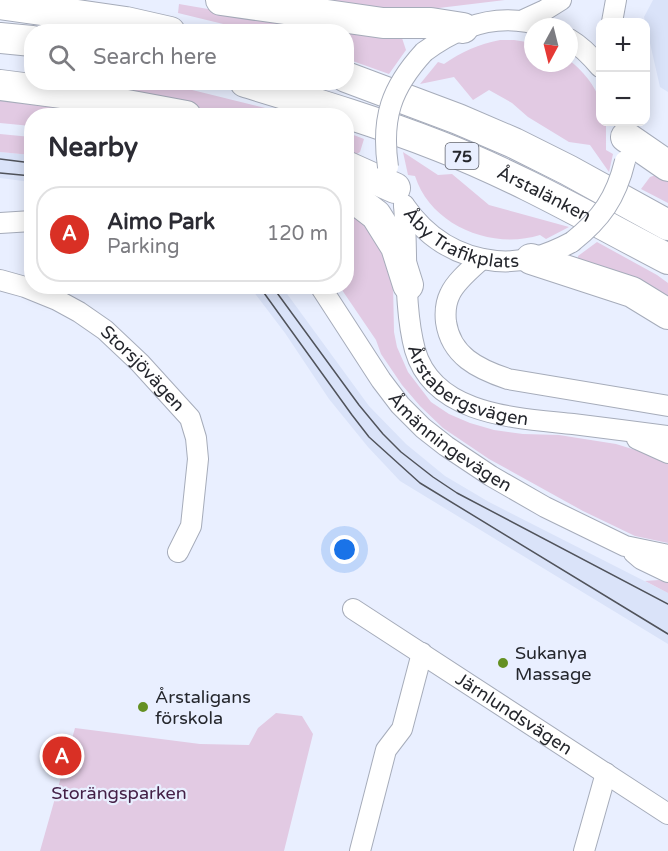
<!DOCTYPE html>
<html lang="en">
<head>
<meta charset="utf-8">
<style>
  body { margin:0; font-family:"Varela Round",sans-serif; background:#f7f7f7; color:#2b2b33 }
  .controls { position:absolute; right:18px; top:18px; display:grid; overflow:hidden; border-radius:12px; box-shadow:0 3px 15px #0003 }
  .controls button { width:54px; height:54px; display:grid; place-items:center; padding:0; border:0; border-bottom:2px solid #e1e1e2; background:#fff; color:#2b2b33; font:30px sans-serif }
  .compass { position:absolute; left:524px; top:18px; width:54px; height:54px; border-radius:50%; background:#fff; box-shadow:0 3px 15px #0003; rotate:187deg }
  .you { position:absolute; left:345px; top:550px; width:21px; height:21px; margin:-15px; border:4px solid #fff; border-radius:50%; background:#1a73e8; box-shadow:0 0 0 9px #1a73e833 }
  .badge { display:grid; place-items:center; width:39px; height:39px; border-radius:50%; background:#d93025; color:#fff; font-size:20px; font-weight:700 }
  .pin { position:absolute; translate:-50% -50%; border:3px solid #fff; box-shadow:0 2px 6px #0006 }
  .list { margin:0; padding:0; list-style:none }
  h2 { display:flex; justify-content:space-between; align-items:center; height:78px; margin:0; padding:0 24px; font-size:26px }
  h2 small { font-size:20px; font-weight:400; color:#7c7c81 }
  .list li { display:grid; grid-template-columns:39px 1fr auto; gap:18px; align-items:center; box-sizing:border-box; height:96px; margin:0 12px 12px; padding:0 12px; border:2px solid #e1e1e2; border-radius:24px }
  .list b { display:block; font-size:22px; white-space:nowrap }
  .list p { margin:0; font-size:20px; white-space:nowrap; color:#7c7c81 }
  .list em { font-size:20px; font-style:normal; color:#7c7c81 }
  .icon { flex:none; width:33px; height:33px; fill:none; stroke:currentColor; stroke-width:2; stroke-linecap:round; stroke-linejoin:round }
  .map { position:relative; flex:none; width:668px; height:851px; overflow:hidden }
  .search { position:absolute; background:#fff; box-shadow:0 3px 15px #0003; left:24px; top:24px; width:330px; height:66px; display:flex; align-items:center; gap:15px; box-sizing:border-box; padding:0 21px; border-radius:24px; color:#7c7c81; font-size:22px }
  .panel { position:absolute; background:#fff; box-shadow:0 3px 15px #0003; left:24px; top:108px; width:330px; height:186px; border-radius:24px }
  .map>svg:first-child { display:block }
  .built { fill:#dae3f9 }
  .green { fill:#e2cae3 }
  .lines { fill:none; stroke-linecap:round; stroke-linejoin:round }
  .minor-casing { stroke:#a6acba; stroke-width:22 }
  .highway-casing { stroke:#a6acba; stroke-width:32 }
  .minor { stroke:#fff; stroke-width:20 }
  .highway { stroke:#fff; stroke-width:30 }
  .tram { stroke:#50535b; stroke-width:1.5 }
  .minor-bridge-casing { stroke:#a6acba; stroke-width:22; stroke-linecap:butt }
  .minor-bridge { stroke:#fff; stroke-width:20 }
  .poi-dot { fill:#649022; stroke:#e9efff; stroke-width:2 }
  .labels { text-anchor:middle; stroke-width:4.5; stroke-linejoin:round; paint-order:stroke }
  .shield { fill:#e9efff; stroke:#60636c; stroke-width:1.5 }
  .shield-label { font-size:16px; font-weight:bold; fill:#25272d }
  .street-label { font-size:18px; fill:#25272d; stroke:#e9efff }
  .poi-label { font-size:18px; fill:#25272d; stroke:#e9efff; text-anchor:start }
  .park-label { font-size:18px; fill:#442047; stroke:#e9efff }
</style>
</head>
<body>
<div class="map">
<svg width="668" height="851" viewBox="0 0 668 851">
  <rect width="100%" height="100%" fill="#e9efff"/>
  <path class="built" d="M653 0H668V92L660 87 644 17Z
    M0 152 31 155V182L0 178Z
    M250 287H282L369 406 406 444 445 476 489 502 668 593V644L400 481 368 447 329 399 285 333Z"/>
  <path class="green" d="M305 0H505L414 11Z
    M179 4 237 14 401 35 406 50 389 74 347 59 346 32 252 31 178 13Z
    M500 40H514L533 43V63H569V60C582 70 596 86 600 102 601 108 600 115 600 122H606V150L613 154 609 172 590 145 569 142 528 117 512 103 489 90 473 100 454 77 420 84 438 62 444 64C461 52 479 44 500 40Z
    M84 83H158L176 86 294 115H213L102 90Z
    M0 100 87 110 113 115 32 116 31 126 0 123Z
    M346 132 364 139 360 152 357 154 347 152Z
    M0 134 31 137V155L0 152Z
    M403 152 438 175 452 174 489 205 569 227 546 239 540 235C492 250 431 226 415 176L408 175Z
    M656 175 668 182V203L641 189 650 177Z
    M347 197 373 221 393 283 394 332 397 347 408 372 431 402 449 414 470 423 494 430 523 434 559 435 616 444 668 460V543L635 536 583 511 489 459 443 428 420 406 402 385 381 354 376 340 340 287 346 286Z
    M597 242 657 275 668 283V298L578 261V256Z
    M659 580 668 582V593L645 581Z
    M276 713 302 716 313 734 284 851H40L75 728 200 744 249 745 258 728Z"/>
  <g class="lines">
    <g class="minor-casing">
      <g id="minor">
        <path d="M521 21 545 10 561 0"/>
        <path d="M612 22 616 0"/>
        <path d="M569 39C581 46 591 56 600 67"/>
        <path d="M424 52C460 25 501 11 545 27"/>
        <path id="s1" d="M404 205C408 252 403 305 415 350 434 416 518 418 573 424 605 428 636 432 668 436"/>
        <path id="s2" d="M404 205C426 237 457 257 496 261 508 262 521 261 533 258 547 254 559 249 572 242"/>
        <path d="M0 223 32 221"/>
        <path d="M482 259C471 269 456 281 450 294 446 302 445 313 446 322 451 356 478 369 508 379L668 406"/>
        <path id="s3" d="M0 280 25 287 57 300 79 312 105 330 140 363 190 418 196 438 198 459 191 526 178 552"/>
        <path id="s4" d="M320 286 381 380 400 405 423 428 446 446 491 476 545 507 625 546 668 555"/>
        <path d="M637 439 668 453"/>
        <path d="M634 553 641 559 668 572"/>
        <path id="s5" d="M353 609 668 814"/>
        <path d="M360 851 386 750 402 729 422 653"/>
        <path d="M584 851 606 773"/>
      </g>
    </g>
    <g class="highway-casing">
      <g id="highway">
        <path d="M221 0 383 23H431L463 28"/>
        <path d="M0 4 126 22 170 32"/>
        <path d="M0 38 32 41"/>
        <path d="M346 77 458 119 514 143 568 170 668 225"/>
        <path id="s6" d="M245 82C311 102 375 121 439 146 519 177 593 220 668 259"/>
        <path d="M0 85 62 93 186 116"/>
        <path d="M626 137 668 166"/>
        <path d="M346 166 395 188"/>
        <path d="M346 192 376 215 396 247 408 285"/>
        <path d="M531 259 632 292 668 314"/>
      </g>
    </g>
    <use href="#minor" class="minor"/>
    <use href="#highway" class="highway"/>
    <path class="tram" d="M0 159 32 163
      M0 173 32 176
      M259 286 352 415 369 437 420 483 668 634
      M272 286 359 405 383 434 401 452 433 477 457 493 668 604"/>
    <g class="minor-bridge-casing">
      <path id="minor-bridge" d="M388 167C381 118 391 88 424 52
        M572 242C601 219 616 198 625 161"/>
    </g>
    <use href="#minor-bridge" class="minor-bridge"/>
  </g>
  <g class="poi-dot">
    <circle cx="503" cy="663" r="6"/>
    <circle cx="143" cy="707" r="6"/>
  </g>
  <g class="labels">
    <rect class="shield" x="445.5" y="143" width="33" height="26" rx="4.5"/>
    <g class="shield-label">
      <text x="462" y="162">75</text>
    </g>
    <g class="street-label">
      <text dy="6" stroke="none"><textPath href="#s6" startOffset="320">Årstalänken</textPath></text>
      <text dy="6" stroke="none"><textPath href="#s2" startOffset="70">Åby Trafikplats</textPath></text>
      <text dy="6" stroke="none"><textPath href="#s3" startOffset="171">Storsjövägen</textPath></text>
      <text dy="6" stroke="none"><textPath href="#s1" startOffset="214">Årstabergsvägen</textPath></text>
      <text dy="6" stroke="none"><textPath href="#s4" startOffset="206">Åmänningevägen</textPath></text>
      <text dy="6" stroke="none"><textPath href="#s5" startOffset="192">Järnlundsvägen</textPath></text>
    </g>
    <g class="poi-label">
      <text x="515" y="659">Sukanya<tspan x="515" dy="21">Massage</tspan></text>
      <text x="155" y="703">Årstaligans<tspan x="155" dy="21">förskola</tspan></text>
    </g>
    <g class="park-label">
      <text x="119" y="799">Storängsparken</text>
    </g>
  </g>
</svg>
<div class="controls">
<button>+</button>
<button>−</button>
</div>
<svg class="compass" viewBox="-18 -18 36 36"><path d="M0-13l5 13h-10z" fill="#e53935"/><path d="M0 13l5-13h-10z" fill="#7c7c81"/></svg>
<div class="you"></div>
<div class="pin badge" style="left:62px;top:756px">A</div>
<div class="search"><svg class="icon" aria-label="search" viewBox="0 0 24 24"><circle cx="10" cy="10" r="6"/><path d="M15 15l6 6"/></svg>Search here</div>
<section class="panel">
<h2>Nearby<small></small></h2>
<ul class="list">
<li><span class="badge">A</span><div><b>Aimo Park</b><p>Parking</p></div><em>120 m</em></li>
</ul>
</section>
</div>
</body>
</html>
